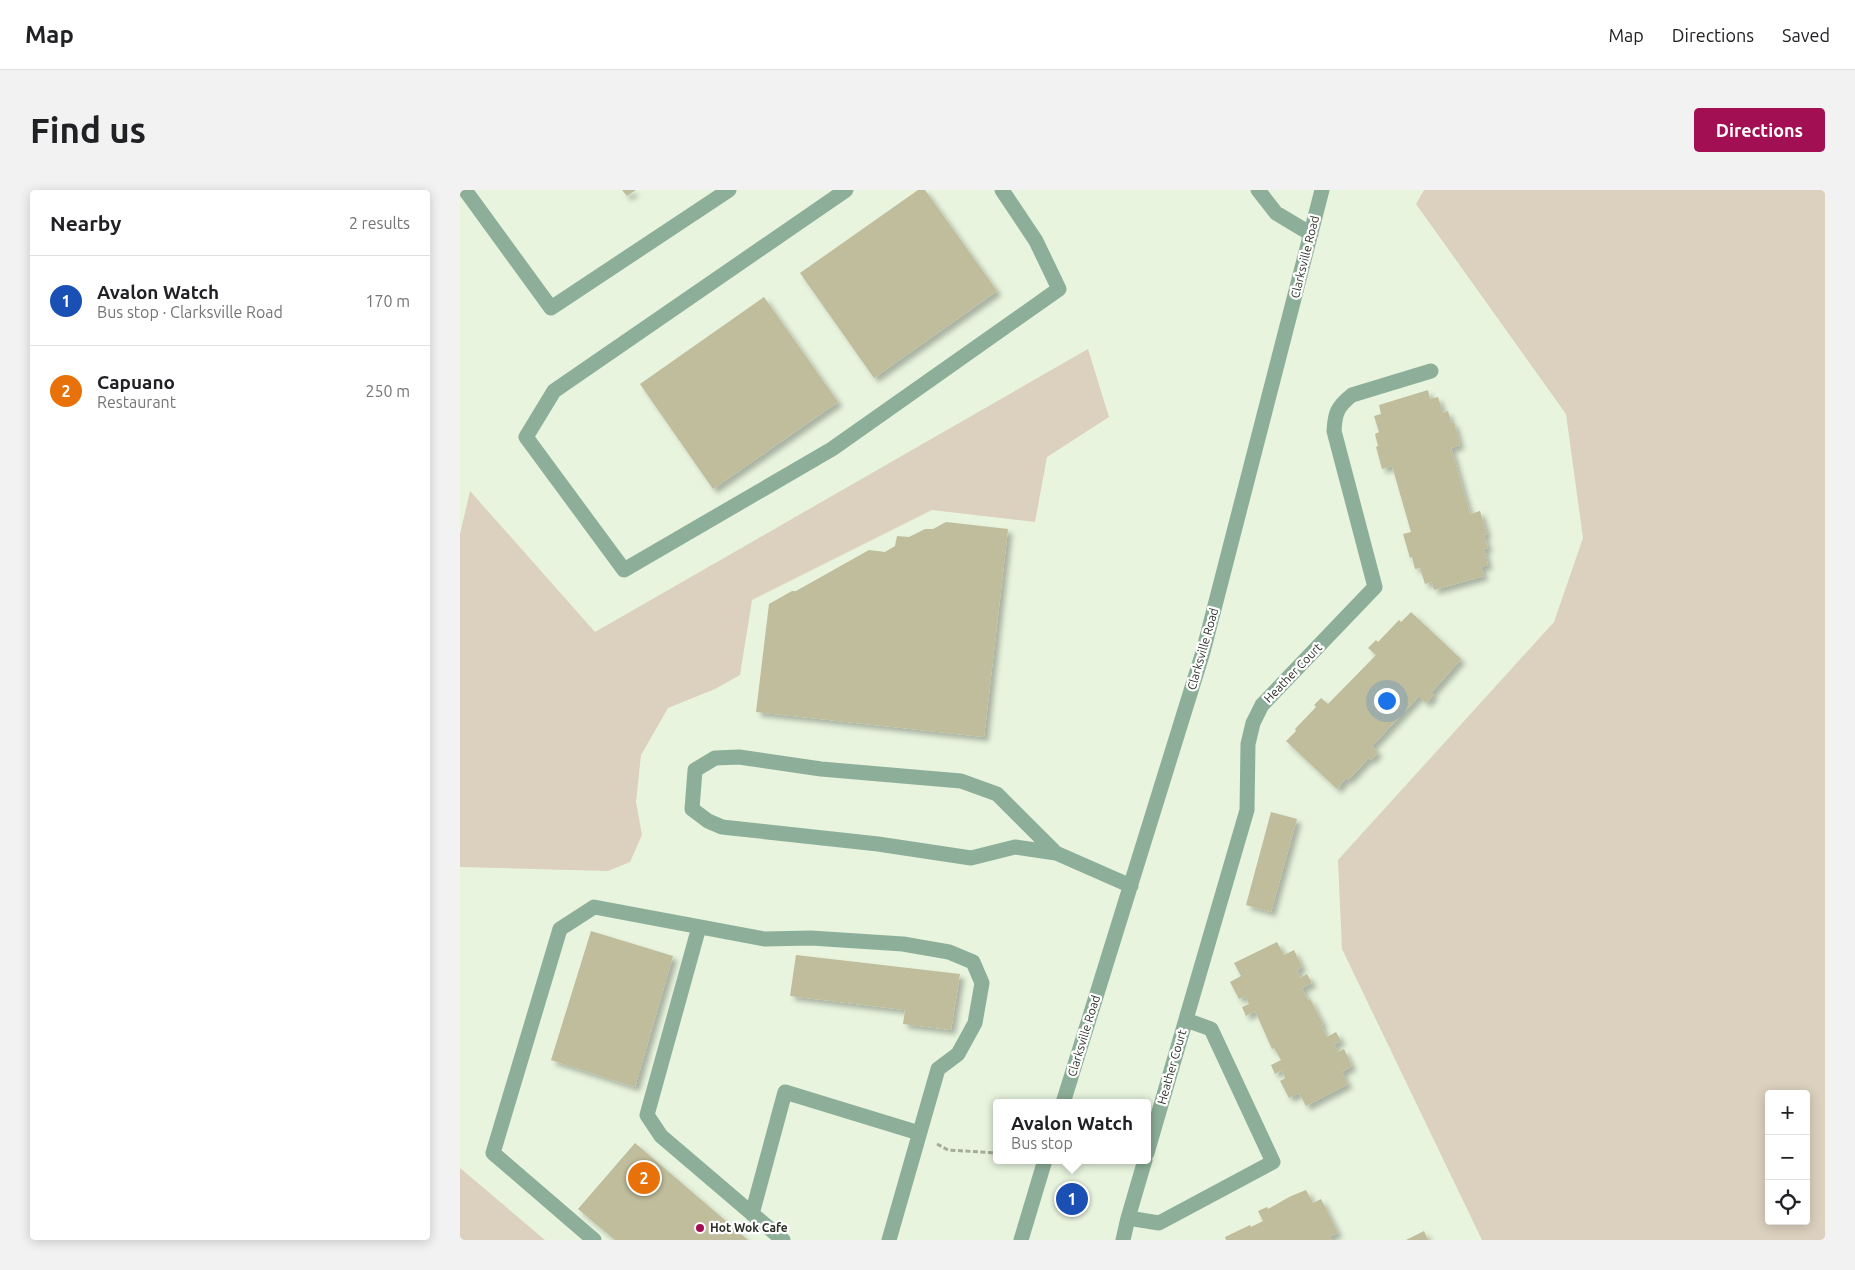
<!DOCTYPE html>
<html lang="en">
<head>
<meta charset="utf-8">
<style>
  body { margin:0; font-family:Ubuntu,sans-serif; background:#f2f2f2; color:#202124 }
  .controls { position:absolute; right:15px; bottom:15px; display:grid; overflow:hidden; border-radius:5px; box-shadow:0 2px 12px #0003 }
  .controls button { width:45px; height:45px; display:grid; place-items:center; padding:0; border:0; border-bottom:1px solid #e0e0e0; background:#fff; color:#202124; font:25px sans-serif }
  .you { position:absolute; left:926px; top:510px; width:18px; height:18px; margin:-12px; border:4px solid #fff; border-radius:50%; background:#1a73e8; box-shadow:0 0 0 8px #1a73e833 }
  .badge { display:grid; place-items:center; width:32px; height:32px; border-radius:50%; background:#a20f52; color:#fff; font-size:16px; font-weight:700 }
  .pin { position:absolute; translate:-50% -50%; border:2px solid #fff; box-shadow:0 1px 5px #0006 }
  .popup { position:absolute; left:533px; top:909px; width:158px; height:65px; box-sizing:border-box; display:grid; place-content:center; border-radius:5px; background:#fff; filter:drop-shadow(0 1px 4px #0005); font-size:16px; white-space:nowrap; color:#757577 }
  .popup b { font-size:19px; color:#202124 }
  .popup::after { content:''; position:absolute; left:50%; top:100%; margin-left:-10px; border:10px solid transparent; border-top-color:#fff }
  .list { margin:0; padding:0; list-style:none }
  h2 { display:flex; justify-content:space-between; align-items:center; height:65px; margin:0; padding:0 20px; font-size:21px }
  h2 small { font-size:16px; font-weight:400; color:#757577 }
  .list li { display:grid; grid-template-columns:32px 1fr auto; gap:15px; align-items:center; box-sizing:border-box; height:90px; padding:0 20px; border-top:1px solid #e0e0e0 }
  .list b { display:block; font-size:19px; white-space:nowrap }
  .list p { margin:0; font-size:16px; white-space:nowrap; color:#757577 }
  .list em { font-size:16px; font-style:normal; color:#757577 }
  .icon { flex:none; width:28px; height:28px; fill:none; stroke:currentColor; stroke-width:2; stroke-linecap:round; stroke-linejoin:round }
  .map { position:relative; flex:none; width:1365px; height:1050px; overflow:hidden; border-radius:5px }
  header { display:flex; align-items:center; gap:30px; box-sizing:border-box; height:70px; padding:0 25px; background:#fff; border-bottom:1px solid #e0e0e0 }
  header strong { font-size:24px }
  nav { display:flex; gap:28px; margin-inline-start:auto; font-size:18px }
  .intro { display:flex; align-items:center; justify-content:space-between; box-sizing:border-box; height:120px; padding:0 30px }
  h1 { margin:0; font-size:35px }
  .button { padding:12px 22px; border-radius:5px; background:#a20f52; color:#fff; font-size:18px; font-weight:700 }
  main { display:flex; gap:30px; padding:0 30px }
  aside { flex:1; background:#fff; border-radius:5px; box-shadow:0 2px 12px #0003 }
  .map>svg:first-child { display:block }
  .green { fill:#dcd0be; fill-rule:evenodd }
  .building { fill:#bfbd9b; filter:url(#shadow) }
  .lines { fill:none; stroke-linecap:round; stroke-linejoin:round }
  .path { stroke:#a4ad9c; stroke-width:3; stroke-dasharray:5 2.5; stroke-linecap:butt }
  .minor { stroke:#8daf99; stroke-width:15 }
  .poi-dot { fill:#a20f52; stroke:#fff; stroke-width:2 }
  .labels { text-anchor:middle; stroke-width:4.5; stroke-linejoin:round; paint-order:stroke }
  .street-label { font-size:12px; fill:#2d3129; stroke:#fff }
  .poi-label { font-size:12px; font-weight:bold; fill:#2d3129; stroke:#fff; text-anchor:start }
</style>
</head>
<body>
<header>
<strong>Map</strong>
<nav><a>Map</a><a>Directions</a><a>Saved</a></nav>
</header>
<div class="intro"><h1>Find us</h1><a class="button">Directions</a></div>
<main>
<aside>
<h2>Nearby<small>2 results</small></h2>
<ul class="list">
<li><span class="badge" style="background:#1a4fb4">1</span><div><b>Avalon Watch</b><p>Bus stop · Clarksville Road</p></div><em>170 m</em></li>
<li><span class="badge" style="background:#e8710a">2</span><div><b>Capuano</b><p>Restaurant</p></div><em>250 m</em></li>
</ul>
</aside>
<div class="map">
<svg width="1365" height="1050" viewBox="0 0 1365 1050">
  <defs>
    <filter id="shadow"><feDropShadow dx="4.5" dy="4.5" stdDeviation="2.5" flood-color="#0004"/></filter>
  </defs>
  <rect width="100%" height="100%" fill="#e8f4de"/>
  <path class="green" d="M964 0H1365V1050H1022L882 759 878 670 1094 432 1123 348 1106 224 956 14ZM1309 904H1346V1031H1309Z
    M628 159 649 227 587 267 575 332 472 320 292 410 280 485 255 499 208 518 181 565 176 612 182 645 170 672 148 681 0 677V344L10 301 135 442Z
    M0 978 85 1050H0Z"/>
  <path class="building" d="M162 0H176L167 6Z
    M458 0H465L537 101 414 188 340 83Z
    M304 107 378 212 253 299 180 194Z
    M968 200 970 209 978 207 983 223 988 221 991 233 994 232 1000 255 991 258 1010 324 1020 321 1027 344 1024 345 1028 358 1024 359 1028 375 1021 377 1024 386 974 400 972 392 965 394 960 378 955 379 952 367 950 368 943 344 951 342 932 276 922 279 916 257 918 256 915 244 919 242 914 226 921 224 919 215Z
    M486 332 548 339 524 547 296 522 309 414 332 401H336L409 360 425 362 435 356 437 346 449 347 465 339H473Z
    M951 422 1001 469 971 503 974 505 966 513 959 506 912 556 918 562 911 570 909 568 888 590 886 588 877 599 826 551 836 541 835 539 856 517 854 515 861 508 868 514 916 465 908 458 916 450 918 452 939 430 941 432Z
    M811 622 837 629 811 722 786 715Z
    M131 741 213 766 175 897 91 870Z
    M817 752 824 765 834 760 842 777 837 780 840 788 847 784 852 793 842 798 848 810 850 809 863 834 861 835 867 847 876 842 881 851 874 854 878 862 884 859 892 876 882 882 888 894 846 916 839 903 829 908 820 891 825 888 822 880 815 884 811 875 821 870 814 858 812 859 795 821 786 826 782 817 789 814 785 806 779 809 770 792 781 786 774 773Z
    M336 765 500 784 491 840 443 834 445 820 330 806Z
    M175 953 288 1050H155L118 1019Z
    M846 1000 853 1013 861 1009 878 1043 870 1046 872 1050H766L765 1047 790 1035 791 1037 803 1031 798 1021 807 1017 808 1019 831 1006Z
    M964 1041 968 1050H946Z"/>
  <g class="lines">
    <path class="path" d="M477 954 488 960 537 963"/>
    <path class="minor" d="M5 0 91 118 269 0
      M386 0 94 201 66 247 164 380 372 259 599 99 576 51 542 0
      M798 0 816 23 851 44
      M596 663 537 604 501 591 361 579 279 567 255 568 235 580 232 619 248 631 262 637 418 654 511 668 555 657 596 663 671 696
      M239 737 187 925 201 946 323 1050
      M603 913 743 462 862 0
      M687 963 787 620 788 554 793 533 802 515 915 397 874 241C875 223 877 217 892 205L971 181
      M292 1024 325 902 459 943
      M668 1028 699 1033 813 972 751 839 726 830
      M134 1050 33 963 100 739 134 717 304 749 351 748 443 754 489 762 513 772 522 793 515 833 498 864 478 879 429 1050
      M561 1050 585 970
      M663 1050 668 1028 685 970"/>
  </g>
  <circle class="poi-dot" cx="240" cy="1038" r="5"/>
  <g class="labels">
    <g class="street-label">
      <text transform="translate(845 67) rotate(-76)" y="4">Clarksville Road</text>
      <text transform="translate(743 459) rotate(-74)" y="4">Clarksville Road</text>
      <text transform="translate(833 483) rotate(-46)" y="4">Heather Court</text>
      <text transform="translate(624 846) rotate(-73)" y="4">Clarksville Road</text>
      <text transform="translate(712 877) rotate(-74)" y="4">Heather Court</text>
    </g>
    <g class="poi-label">
      <text x="250" y="1042">Hot Wok Cafe</text>
    </g>
  </g>
</svg>
<div class="controls">
<button>+</button>
<button>−</button>
<button><svg class="icon" aria-label="locate" viewBox="0 0 24 24"><circle cx="12" cy="12" r="6"/><path d="M12 2v4M12 18v4M2 12h4M18 12h4"/></svg></button>
</div>
<div class="you"></div>
<div class="pin badge" style="left:612px;top:1009px;background:#1a4fb4">1</div>
<div class="popup"><b>Avalon Watch</b>Bus stop</div>
<div class="pin badge" style="left:184px;top:988px;background:#e8710a">2</div>
</div>
</main>
</body>
</html>
